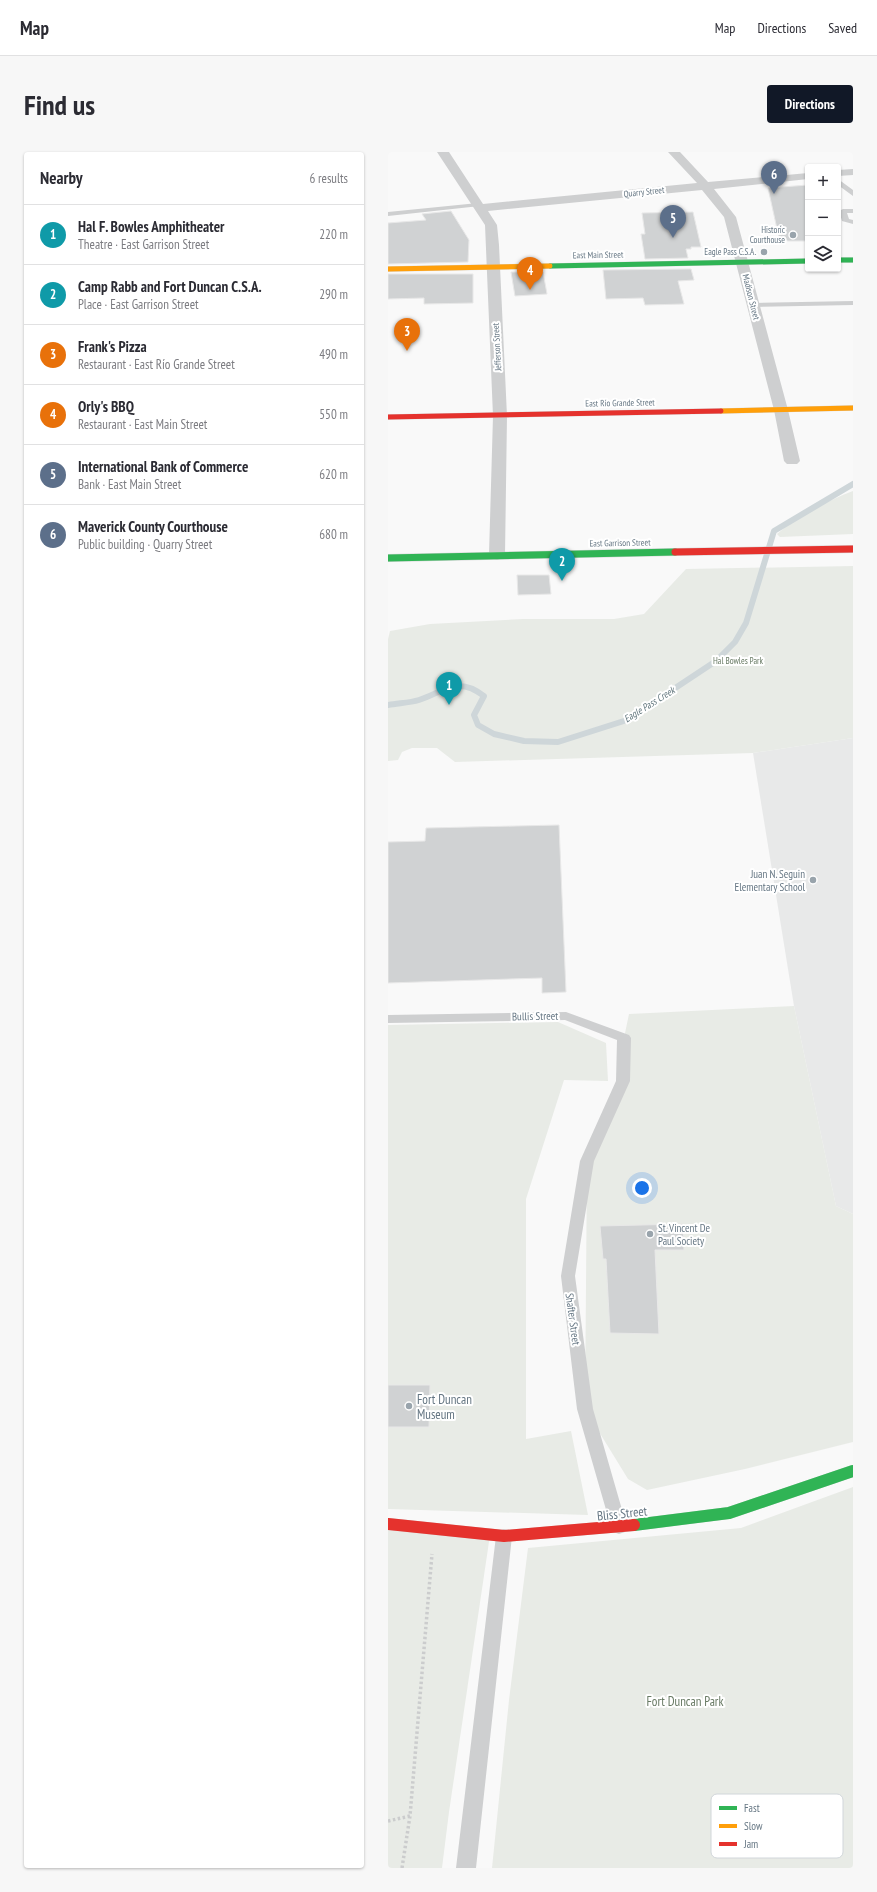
<!DOCTYPE html>
<html lang="en">
<head>
<meta charset="utf-8">
<style>
  body { margin:0; font-family:"PT Sans Narrow",sans-serif; background:#f7f7f7; color:#2b2b33 }
  .controls { position:absolute; right:12px; top:12px; display:grid; overflow:hidden; border-radius:4px; box-shadow:0 1px 3px #0004 }
  .controls button { width:36px; height:36px; display:grid; place-items:center; padding:0; border:0; border-bottom:1px solid #e1e1e2; background:#fff; color:#2b2b33; font:20px sans-serif }
  .you { position:absolute; left:254px; top:1036px; width:14px; height:14px; margin:-10px; border:3px solid #fff; border-radius:50%; background:#1a73e8; box-shadow:0 0 0 6px #1a73e833 }
  .badge { display:grid; place-items:center; width:26px; height:26px; border-radius:50%; background:#111827; color:#fff; font-size:13px; font-weight:700 }
  .pin { position:absolute; translate:-50% -33px; filter:drop-shadow(0 1px 2px #0008) }
  .pin::after { content:''; position:absolute; top:21px; width:14px; height:12px; background:inherit; clip-path:polygon(0 0,100% 0,50% 100%) }
  .list { margin:0; padding:0; list-style:none }
  h2 { display:flex; justify-content:space-between; align-items:center; height:52px; margin:0; padding:0 16px; font-size:17px }
  h2 small { font-size:13px; font-weight:400; color:#7c7c81 }
  .list li { display:grid; grid-template-columns:26px 1fr auto; gap:12px; align-items:center; box-sizing:border-box; height:60px; padding:0 16px; border-top:1px solid #e1e1e2 }
  .list b { display:block; font-size:15px; white-space:nowrap }
  .list p { margin:0; font-size:13px; white-space:nowrap; color:#7c7c81 }
  .list em { font-size:13px; font-style:normal; color:#7c7c81 }
  .icon { flex:none; width:22px; height:22px; fill:none; stroke:currentColor; stroke-width:2; stroke-linecap:round; stroke-linejoin:round }
  .map { position:relative; flex:none; width:465px; height:1716px; overflow:hidden; border-radius:4px }
  header { display:flex; align-items:center; gap:24px; box-sizing:border-box; height:56px; padding:0 20px; background:#fff; border-bottom:1px solid #e1e1e2 }
  header strong { font-size:19px }
  nav { display:flex; gap:22px; margin-inline-start:auto; font-size:14px }
  .intro { display:flex; align-items:center; justify-content:space-between; box-sizing:border-box; height:96px; padding:0 24px }
  h1 { margin:0; font-size:28px }
  .button { padding:10px 18px; border-radius:4px; background:#111827; color:#fff; font-size:14px; font-weight:700 }
  main { display:flex; gap:24px; padding:0 24px }
  aside { flex:1; background:#fff; border-radius:4px; box-shadow:0 1px 3px #0004 }
  .map>svg:first-child { display:block }
  .built { fill:#e8e9e9 }
  .green { fill:#e8ebe6 }
  .lines { fill:none; stroke-linecap:round; stroke-linejoin:round }
  .stream { stroke:#ced6d9; stroke-width:6 }
  .building { fill:#d0d2d3; stroke:#e8e8e8 }
  .fast-far2-casing { stroke:#d5d6d7; stroke-width:5.5 }
  .fast-far1-casing { stroke:#d5d6d7; stroke-width:8 }
  .fast-casing { stroke:#d5d6d7; stroke-width:12 }
  .slow-casing { stroke:#d5d6d7; stroke-width:5.5 }
  .jam-far2-casing { stroke:#d5d6d7; stroke-width:5.5 }
  .jam-far1-casing { stroke:#d5d6d7; stroke-width:8 }
  .jam-casing { stroke:#d5d6d7; stroke-width:12 }
  .path { stroke:#cbcccd; stroke-width:3.5; stroke-dasharray:2.5 2.5; stroke-linecap:butt }
  .lane { fill:#cecfd0; fill-rule:evenodd }
  .street { fill:#cecfd0; fill-rule:evenodd }
  .fast-far2 { stroke:#30b455; stroke-width:5 }
  .fast-far1 { stroke:#30b455; stroke-width:7 }
  .fast { stroke:#30b455; stroke-width:12 }
  .slow { stroke:#ff9f0a; stroke-width:5 }
  .jam-far2 { stroke:#e5322d; stroke-width:5 }
  .jam-far1 { stroke:#e5322d; stroke-width:7 }
  .jam { stroke:#e5322d; stroke-width:12 }
  .poi-dot { fill:#99a4ac; stroke:#fff; stroke-width:1.5 }
  .labels { text-anchor:middle; stroke-width:4; stroke-linejoin:round; paint-order:stroke }
  .far-street-label { font-size:9px; fill:#657683; stroke:#fff }
  .far-poi-label { font-size:9px; fill:#657683; stroke:#fff; text-anchor:end }
  .far-park-label { font-size:9px; fill:#687a64; stroke:#fff }
  .far-water-label { font-size:10px; font-style:italic; fill:#60757c; stroke:#fff }
  .poi-label { font-size:11px; fill:#657683; stroke:#fff; text-anchor:end }
  .street-label { font-size:11px; fill:#657683; stroke:#fff }
  .near-poi-label { font-size:13px; fill:#657683; stroke:#fff; text-anchor:start }
  .near-street-label { font-size:13px; fill:#657683; stroke:#fff }
  .near-park-label { font-size:13px; fill:#687a64; stroke:#fff }
  .key { fill:#fff; stroke:#d1d6da; stroke-width:1 }
  .key-label { font-size:11px; fill:#657683 }
</style>
</head>
<body>
<header>
<strong>Map</strong>
<nav><a>Map</a><a>Directions</a><a>Saved</a></nav>
</header>
<div class="intro"><h1>Find us</h1><a class="button">Directions</a></div>
<main>
<aside>
<h2>Nearby<small>6 results</small></h2>
<ul class="list">
<li><span class="badge" style="background:#0f9aa8">1</span><div><b>Hal F. Bowles Amphitheater</b><p>Theatre · East Garrison Street</p></div><em>220 m</em></li>
<li><span class="badge" style="background:#0f9aa8">2</span><div><b>Camp Rabb and Fort Duncan C.S.A.</b><p>Place · East Garrison Street</p></div><em>290 m</em></li>
<li><span class="badge" style="background:#e8710a">3</span><div><b>Frank's Pizza</b><p>Restaurant · East Río Grande Street</p></div><em>490 m</em></li>
<li><span class="badge" style="background:#e8710a">4</span><div><b>Orly's BBQ</b><p>Restaurant · East Main Street</p></div><em>550 m</em></li>
<li><span class="badge" style="background:#5c6f8a">5</span><div><b>International Bank of Commerce</b><p>Bank · East Main Street</p></div><em>620 m</em></li>
<li><span class="badge" style="background:#5c6f8a">6</span><div><b>Maverick County Courthouse</b><p>Public building · Quarry Street</p></div><em>680 m</em></li>
</ul>
</aside>
<div class="map">
<svg width="465" height="1716" viewBox="0 0 465 1716">
  <rect width="100%" height="100%" fill="#f9f9f9"/>
  <path class="built" d="M465 586V1062L448 1054 406 854 365 601Z"/>
  <path class="green" d="M465 339V382L392 385 389 382C411 363 439 349 465 339Z
    M465 414V586L365 601 67 610 49 596H24L14 600 10 608 0 609V487L2 479 42 472 135 467H226L256 462 298 417Z
    M406 854 448 1054 465 1062V1290L357 1317 259 1338 240 1327 197 1257 199 1009 235 929 236 886 241 862Z
    M170 870 218 891 220 929 176 928 138 1047V1287L183 1279 200 1363 0 1357V873Z
    M465 1335V1716H104L121 1548 140 1396 353 1376Z
    M0 1374 102 1383 61 1660 54 1716H0Z"/>
  <g class="lines">
    <path class="stream" d="M0 553C10 551 21 551 31 548 56 540 69 523 96 544L86 563 90 573 106 582 136 589 170 590 239 568 328 509 347 490 358 471 386 379 465 332"/>
  </g>
  <path class="building" d="M420 33V89H400L391 86 380 36Z
    M63 59 81 88 80 110 0 112V71L38 68 34 62Z
    M305 60 313 95H303V97H298L300 106 257 107 253 82H257L254 61Z
    M303 117 306 128 290 129 296 152 257 153 255 146 218 147 215 118Z
    M123 120H155L159 142 127 144Z
    M0 122H85V151L36 152V146L0 147Z
    M129 423H161L163 442 130 443Z
    M171 673 178 840 154 841V826L0 831V690L37 689 38 676Z
    M295 1072 296 1098H267L271 1182 222 1181 218 1107H215L212 1074Z
    M0 1233H42L41 1275H0Z"/>
  <g class="lines">
    <g class="fast-far2-casing">
      <path id="fast-far2" d="M450 108H465
        M162 114 420 109"/>
    </g>
    <g class="fast-far1-casing">
      <path id="fast-far1" d="M0 406 287 400"/>
    </g>
    <g class="fast-casing">
      <path id="fast" d="M246 1373 341 1361 465 1319"/>
    </g>
    <g class="slow-casing">
      <path id="slow" d="M0 117 162 114
        M333 259 465 256"/>
    </g>
    <g class="jam-far2-casing">
      <path id="jam-far2" d="M0 265 333 259"/>
    </g>
    <g class="jam-far1-casing">
      <path id="jam-far1" d="M287 400 465 397"/>
    </g>
    <g class="jam-casing">
      <path id="jam" d="M0 1372 116 1384 246 1373"/>
    </g>
    <path class="path" d="M0 1669 22 1664
      M14 1716 22 1664 44 1402"/>
    <path class="lane" d="M450 27 465 38V44L450 33Z
      M90 51 92 52V54L0 64V60Z
      M455 57H465V61H459L461 67 465 68V72L454 69 451 59Z
      M465 149V153L364 155 360 153 364 151Z
      M178 860 241 883 243 886 242 929 206 1009 187 1124 205 1257 239 1375 237 1380 231 1382 225 1380 223 1375 189 1257 173 1124 192 1009 228 929 229 888 177 868 0 871V863Z
      M116 1377 122 1379 124 1384 88 1716H68L108 1384 110 1379Z"/>
    <path class="street" d="M49 0H61L95 52 309 31 280 0H292L320 30 420 21V27L326 37 348 65 400 258 412 309 409 312H399L396 309 386 258 336 65 314 38 100 59 109 73 111 93 119 264 117 403 115 406 109 408 103 406 101 403 105 264 97 73Z
      M465 17V23L450 24V18Z"/>
    <use href="#fast-far2" class="fast-far2"/>
    <use href="#fast-far1" class="fast-far1"/>
    <use href="#fast" class="fast"/>
    <use href="#slow" class="slow"/>
    <use href="#jam-far2" class="jam-far2"/>
    <use href="#jam-far1" class="jam-far1"/>
    <use href="#jam" class="jam"/>
  </g>
  <g class="poi-dot">
    <circle cx="405" cy="83" r="4"/>
    <circle cx="376" cy="100" r="4"/>
    <circle cx="425" cy="728" r="4"/>
    <circle cx="262" cy="1082" r="4"/>
    <circle cx="21" cy="1254" r="4"/>
  </g>
  <g class="labels">
    <g class="far-street-label">
      <text transform="translate(256 40) rotate(-6)" y="3">Quarry Street</text>
      <text transform="translate(210 103) rotate(-1)" y="3">East Main Street</text>
      <text transform="translate(363 145) rotate(76)" y="3">Madison Street</text>
      <text transform="translate(109 195) rotate(-93)" y="3">Jefferson Street</text>
      <text transform="translate(232 251) rotate(-1)" y="3">East Río Grande Street</text>
      <text transform="translate(232 391) rotate(-1)" y="3">East Garrison Street</text>
    </g>
    <g class="far-poi-label">
      <text x="397" y="81">Historic<tspan x="397" dy="10">Courthouse</tspan></text>
      <text x="368" y="103">Eagle Pass C.S.A.</text>
    </g>
    <g class="far-park-label">
      <text x="350" y="512">Hal Bowles Park</text>
    </g>
    <g class="far-water-label">
      <text transform="translate(261 552) rotate(-32)" y="4">Eagle Pass Creek</text>
    </g>
    <g class="poi-label">
      <text x="417" y="726">Juan N. Seguin<tspan x="417" dy="13">Elementary School</tspan></text>
      <text x="270" y="1080" text-anchor="start">St. Vincent De<tspan x="270" dy="13">Paul Society</tspan></text>
    </g>
    <g class="street-label">
      <text transform="translate(147 864) rotate(-1)" y="4">Bullis Street</text>
      <text transform="translate(185 1167) rotate(82)" y="4">Shafter Street</text>
    </g>
    <g class="near-poi-label">
      <text x="29" y="1252">Fort Duncan<tspan x="29" dy="15">Museum</tspan></text>
    </g>
    <g class="near-street-label">
      <text transform="translate(234 1361) rotate(-6)" y="5">Bliss Street</text>
    </g>
    <g class="near-park-label">
      <text x="297" y="1554">Fort Duncan Park</text>
    </g>
  </g>
  <rect x="323" y="1642" width="132" height="64" rx="6" class="key"/>
  <rect x="331" y="1654" width="18" height="4" fill="#30b455"/>
  <rect x="331" y="1672" width="18" height="4" fill="#ff9f0a"/>
  <rect x="331" y="1690" width="18" height="4" fill="#e5322d"/>
  <g class="key-label">
    <text x="356" y="1660">Fast</text>
    <text x="356" y="1678">Slow</text>
    <text x="356" y="1696">Jam</text>
  </g>
</svg>
<div class="controls">
<button>+</button>
<button>−</button>
<button><svg class="icon" aria-label="layers" viewBox="0 0 24 24"><path d="M12 4l9 5-9 5-9-5zM3 14l9 5 9-5"/></svg></button>
</div>
<div class="you"></div>
<div class="pin badge" style="left:61px;top:553px;background:#0f9aa8">1</div>
<div class="pin badge" style="left:174px;top:429px;background:#0f9aa8">2</div>
<div class="pin badge" style="left:19px;top:199px;background:#e8710a">3</div>
<div class="pin badge" style="left:142px;top:138px;background:#e8710a">4</div>
<div class="pin badge" style="left:285px;top:86px;background:#5c6f8a">5</div>
<div class="pin badge" style="left:386px;top:42px;background:#5c6f8a">6</div>
</div>
</main>
</body>
</html>
